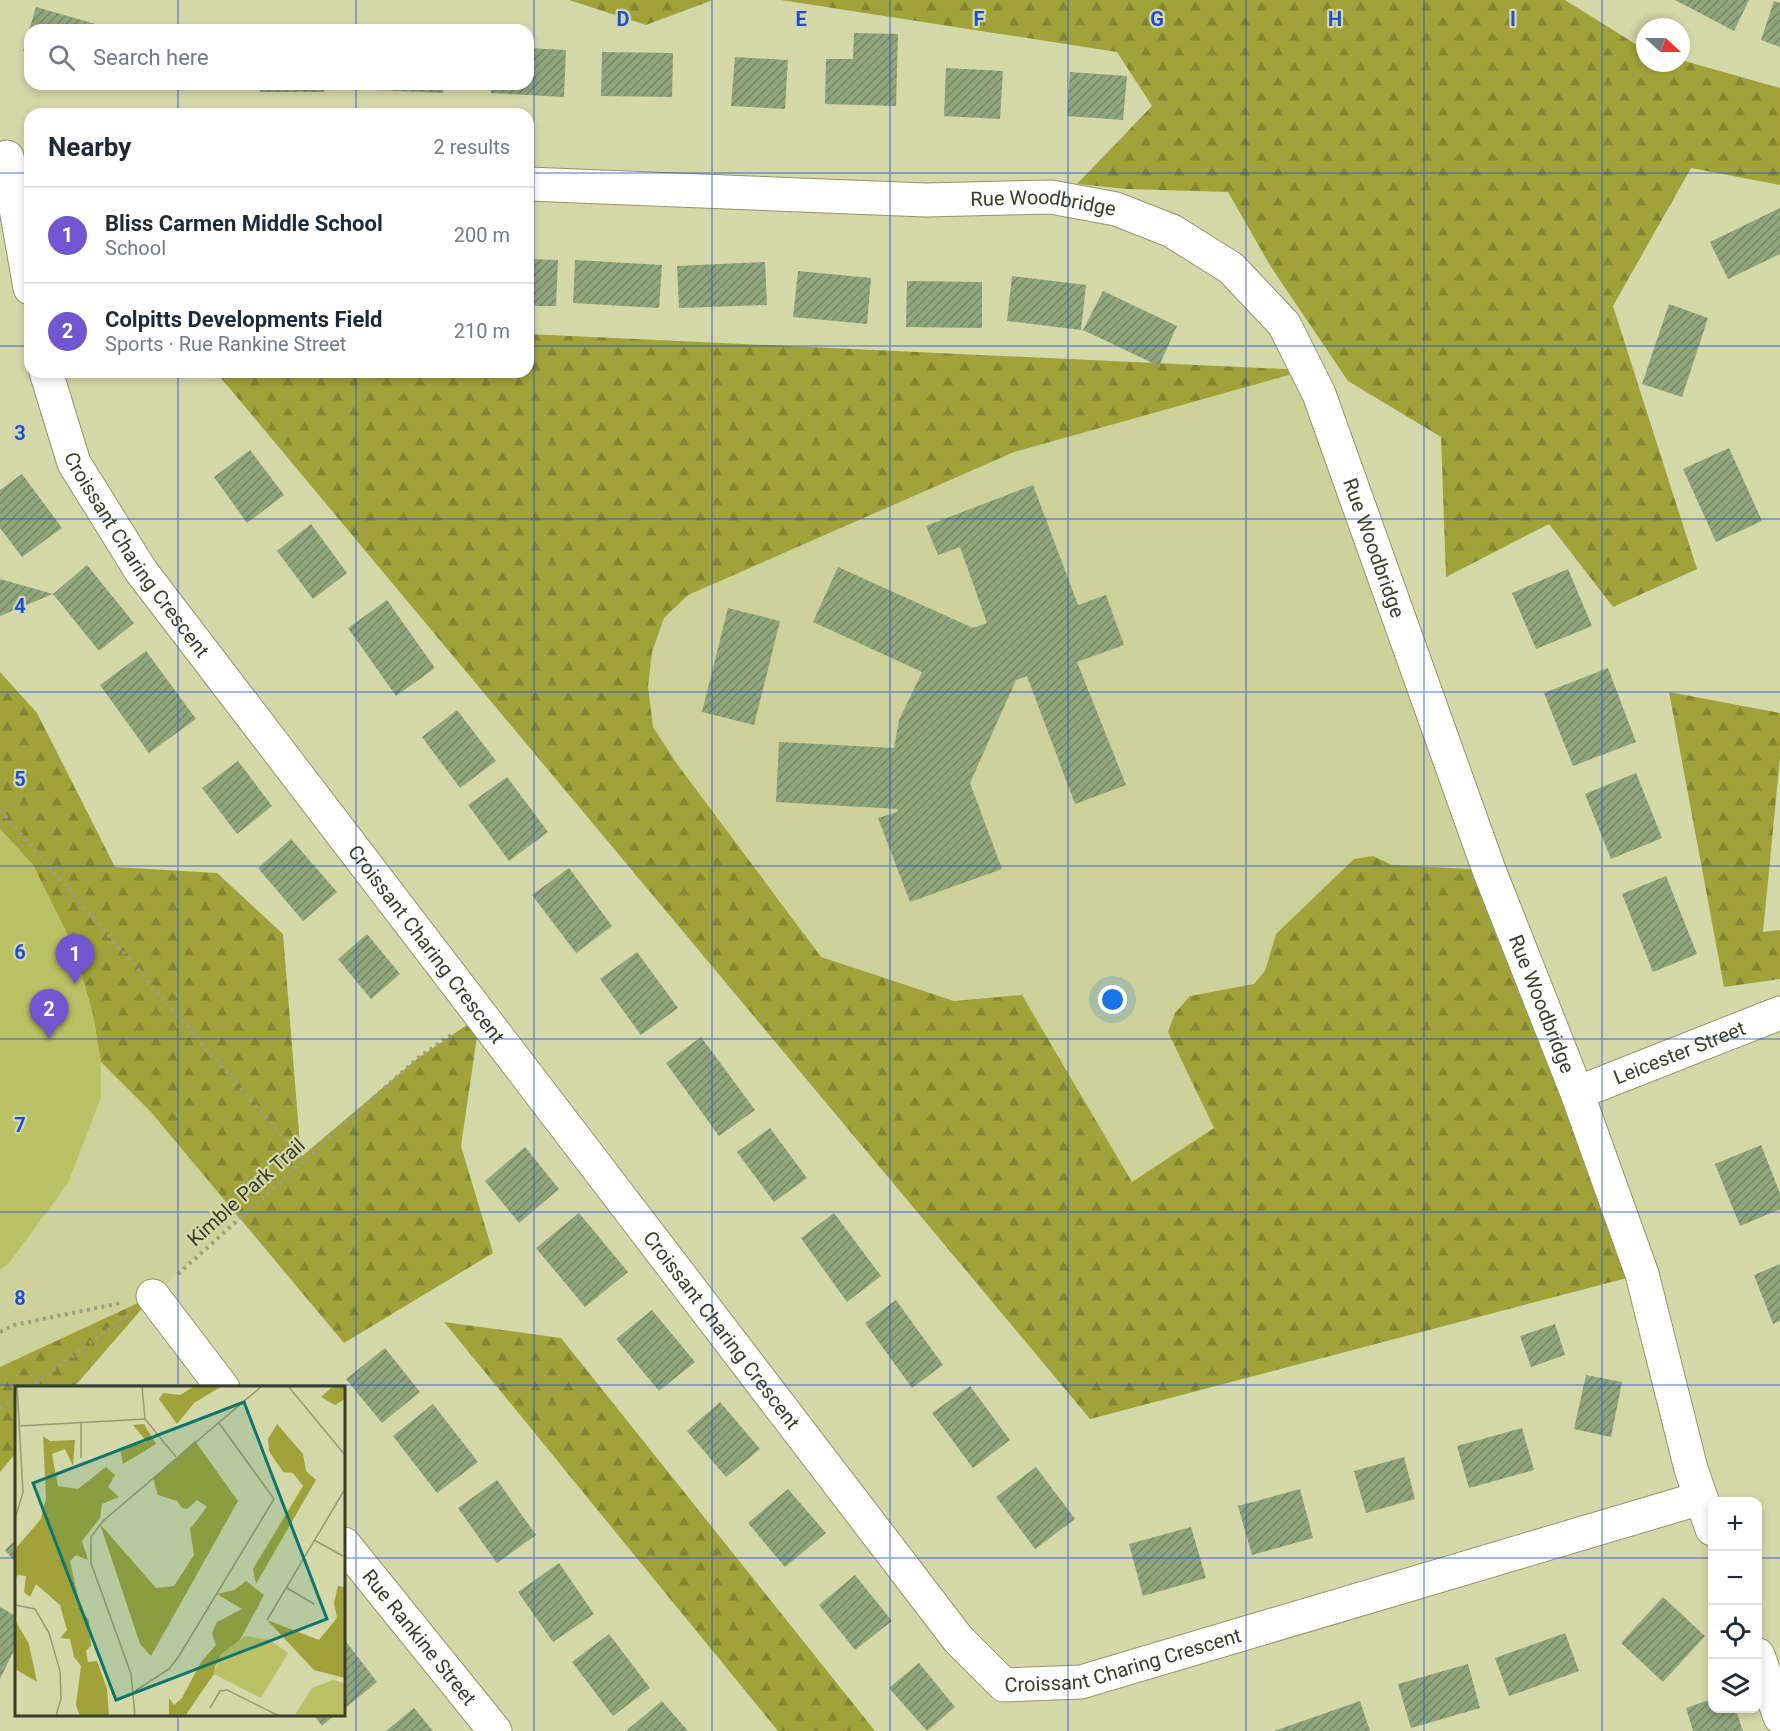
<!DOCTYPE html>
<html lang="en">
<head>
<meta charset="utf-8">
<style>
  body { margin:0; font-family:Roboto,sans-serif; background:#f6f6f7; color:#1f2937 }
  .controls { position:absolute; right:18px; bottom:18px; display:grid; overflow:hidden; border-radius:12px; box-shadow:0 3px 9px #0003 }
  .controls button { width:54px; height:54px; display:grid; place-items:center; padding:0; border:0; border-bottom:2px solid #e0e1e3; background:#fff; color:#1f2937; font:30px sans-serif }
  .compass { position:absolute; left:1636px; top:18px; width:54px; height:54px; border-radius:50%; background:#fff; box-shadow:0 3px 9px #0003; rotate:111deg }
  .you { position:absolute; left:1113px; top:1000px; width:21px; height:21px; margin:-15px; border:4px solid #fff; border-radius:50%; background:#1a73e8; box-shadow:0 0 0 9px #1a73e833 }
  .badge { display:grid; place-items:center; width:39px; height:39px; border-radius:50%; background:#7355cf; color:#fff; font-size:20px; font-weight:700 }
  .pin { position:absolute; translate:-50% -50px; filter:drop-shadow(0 2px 3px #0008) }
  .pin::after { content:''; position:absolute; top:32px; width:21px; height:18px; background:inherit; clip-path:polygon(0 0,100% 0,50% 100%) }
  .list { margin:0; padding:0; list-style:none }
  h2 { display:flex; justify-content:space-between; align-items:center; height:78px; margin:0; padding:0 24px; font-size:26px }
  h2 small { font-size:20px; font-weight:400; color:#747a83 }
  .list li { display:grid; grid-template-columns:39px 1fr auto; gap:18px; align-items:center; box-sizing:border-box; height:96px; padding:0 24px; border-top:2px solid #e0e1e3 }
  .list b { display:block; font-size:22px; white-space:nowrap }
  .list p { margin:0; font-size:20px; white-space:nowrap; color:#747a83 }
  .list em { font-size:20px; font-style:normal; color:#747a83 }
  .icon { flex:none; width:33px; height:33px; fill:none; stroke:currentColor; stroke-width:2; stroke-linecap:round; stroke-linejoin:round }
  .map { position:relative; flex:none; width:1780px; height:1731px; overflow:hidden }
  .search { position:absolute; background:#fff; box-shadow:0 3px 9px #0003; left:24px; top:24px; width:510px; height:66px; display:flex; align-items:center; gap:15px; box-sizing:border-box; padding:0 21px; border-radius:18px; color:#747a83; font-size:22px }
  .panel { position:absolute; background:#fff; box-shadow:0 3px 9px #0003; left:24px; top:108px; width:510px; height:270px; border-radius:18px }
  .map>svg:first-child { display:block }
  .built { fill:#ced199 }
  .forest { fill:url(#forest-firs) }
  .garden { fill:#bdc165 }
  .building { fill:url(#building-hatch) }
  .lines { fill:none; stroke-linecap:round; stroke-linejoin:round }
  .minor-casing { stroke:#939567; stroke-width:35 }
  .path { stroke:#9ea07b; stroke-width:4; stroke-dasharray:3 4.5; stroke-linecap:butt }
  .minor { stroke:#fff; stroke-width:33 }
  .grid { fill:none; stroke:#1d4ed8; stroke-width:1.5; stroke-opacity:0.55 }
  .labels { text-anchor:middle; stroke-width:4.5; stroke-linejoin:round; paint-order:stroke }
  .street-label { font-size:20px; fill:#3b3d29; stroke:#d5d8a8 }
  .inset-road { fill:none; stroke:#979a75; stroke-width:1.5 }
  .view { fill:#0f766e; fill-opacity:0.15; stroke:#0f766e; stroke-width:3 }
  .inset-edge { fill:none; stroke:#3b3d29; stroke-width:3 }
  .grid-label { font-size:20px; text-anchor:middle; font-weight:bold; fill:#1d4ed8; stroke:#d5d8a8; stroke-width:4.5; stroke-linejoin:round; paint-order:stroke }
</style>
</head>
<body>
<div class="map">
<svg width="1780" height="1731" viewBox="0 0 1780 1731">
  <defs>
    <pattern id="forest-firs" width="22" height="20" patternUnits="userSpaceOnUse" patternTransform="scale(1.5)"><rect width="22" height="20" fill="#a1a33a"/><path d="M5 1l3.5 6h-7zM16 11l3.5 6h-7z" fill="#848631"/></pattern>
    <pattern id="building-hatch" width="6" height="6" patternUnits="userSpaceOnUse" patternTransform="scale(1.5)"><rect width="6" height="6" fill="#90a67c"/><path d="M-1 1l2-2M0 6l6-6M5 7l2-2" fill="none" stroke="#786"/></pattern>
  </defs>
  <rect width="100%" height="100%" fill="#d5d8a8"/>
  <path class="built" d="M1307 370 1489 870 1090 1419 313 439Z
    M0 810 301 1158 153 1296 16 1388 0 1409Z"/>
  <path class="forest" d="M569 0H713L646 25Z
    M781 0H1565L1645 50V63H1681V60L1780 88V185L1691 168 1613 306 1697 569 1613 607 1549 524 1446 577 1441 437 1348 381 1271 267 1228 192 1127 189 1077 184 1152 106 1117 52Z
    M528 334 1307 370 1014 452 688 595 664 618 652 652 648 687 653 727 677 764 821 957 954 1001 1022 995 1132 1182 1214 1128 1168 1032 1175 1013 1190 996 1254 984 1265 971 1276 934 1354 859 1373 856 1392 865 1489 870 1642 1274 1090 1419 216 372H528Z
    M0 672 37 713 115 867 217 873 283 934 301 1157 418 1058 480 1016 461 1146 493 1253 344 1343 151 1112 101 1062 93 1015 74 948 33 865 0 829Z
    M1669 692 1780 713V758L1763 932 1780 930V979L1724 987Z
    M153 1296 74 1387 16 1388V1453L0 1472V1367Z
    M444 1322 561 1338 875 1731H778Z"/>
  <path class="garden" d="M0 829 33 865 74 948 93 1015 101 1062V1097L68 1183 9 1263 0 1270Z"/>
  <path class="building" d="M1675 0H1749L1734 31Z
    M1774 1 1780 3V47L1761 40Z
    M36 7 106 27 105 30H30V53L23 51Z
    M854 33 898 34 896 106 825 104 826 59H853Z
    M528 48 566 50 564 97 491 93V84H528Z
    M602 52 673 53 672 97 601 96Z
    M735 57 788 60 785 109 731 106Z
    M946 68 1003 71 1000 119 944 116Z
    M1070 72 1127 76 1123 120 1067 116Z
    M199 84H216V87Z
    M260 84H324V92H260Z
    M377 84H444L443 93 377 90Z
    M1780 208V254L1728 279 1710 242Z
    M528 259 558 260 556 306H528Z
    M575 260 662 265 659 308 573 303Z
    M765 262 767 305 679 308 677 266Z
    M798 271 871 278 867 324 793 317Z
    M1012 276 1086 285 1081 330 1007 321Z
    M907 281 982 282V328L906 327Z
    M1103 291 1177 326 1159 366 1083 330Z
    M1669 304 1708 318 1682 397 1642 384Z
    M1729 448 1762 521 1716 542 1683 469Z
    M250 450 284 495 247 523 214 477Z
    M22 474 62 528 22 557 0 528V490Z
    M1033 485 1078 605 1106 595 1124 645 1077 662 1126 785 1075 804 1027 676 1016 680 970 783 1002 869 910 902 878 818 897 812 898 809 776 802 779 742 894 748 899 720 922 672 813 622 838 567 973 628 987 623 960 547 938 555 926 526Z
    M311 524 347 573 313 599 277 551Z
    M87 565 134 623 99 651 53 594Z
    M1568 569 1592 626 1536 649 1512 593Z
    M0 579 53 594 0 616Z
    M387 600 435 668 396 696 348 628Z
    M728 608 780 621 754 725 702 712Z
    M146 651 196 719 149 753 100 685Z
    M1608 668 1636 742 1573 766 1544 693Z
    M457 710 496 761 460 788 422 737Z
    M238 761 272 806 237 834 202 788Z
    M1636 773 1662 838 1611 859 1585 794Z
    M507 777 548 832 509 861 468 805Z
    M291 839 337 892 303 921 258 868Z
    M569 868 612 926 576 953 532 895Z
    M1666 876 1697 954 1653 972 1622 894Z
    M367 934 400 974 371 999 338 959Z
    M637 952 678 1008 641 1035 600 979Z
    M701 1037 755 1110 719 1136 666 1063Z
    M770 1128 807 1178 774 1202 737 1152Z
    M1761 1145 1780 1193V1209L1740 1226 1715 1164Z
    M525 1147 559 1189 519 1223 485 1181Z
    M579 1213 628 1272 585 1307 536 1248Z
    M834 1213 881 1276 847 1302 801 1238Z
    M1780 1264V1321L1773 1324 1754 1275Z
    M896 1300 943 1365 912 1388 865 1323Z
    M652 1310 695 1362 659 1391 616 1339Z
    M1555 1324 1565 1355 1531 1367 1520 1336Z
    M385 1348 420 1392 382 1423 346 1379Z
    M1586 1375 1622 1382 1611 1437 1574 1429Z
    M970 1386 1010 1440 973 1468 932 1413Z
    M720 1402 760 1449 726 1477 687 1431Z
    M433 1404 478 1462 437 1493 393 1436Z
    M1522 1428 1534 1470 1469 1488 1457 1446Z
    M1404 1457 1415 1499 1366 1513 1354 1471Z
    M1036 1467 1075 1519 1035 1549 996 1497Z
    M497 1480 536 1535 497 1563 458 1508Z
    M788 1489 826 1533 785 1567 748 1523Z
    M1300 1489 1313 1538 1252 1555 1238 1506Z
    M1191 1527 1206 1578 1143 1596 1129 1544Z
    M16 1539V1563L5 1550Z
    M559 1563 594 1614 553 1642 518 1592Z
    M855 1575 892 1621 855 1650 819 1605Z
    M1663 1597 1705 1636 1663 1682 1621 1643Z
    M0 1607 16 1616V1646L0 1679Z
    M1565 1633 1579 1671 1509 1696 1495 1658Z
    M609 1634 650 1688 613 1716 572 1662Z
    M344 1639 377 1682 344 1709Z
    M919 1663 955 1707 927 1731 889 1688Z
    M1468 1664 1480 1708 1411 1728 1398 1684Z
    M1712 1699V1708H1735L1743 1731H1693L1686 1708Z
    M662 1701 688 1731H628L627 1730Z
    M1360 1701 1370 1731H1274Z
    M414 1708 433 1731H386Z
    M313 1714H336L322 1726Z"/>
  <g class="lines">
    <g class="minor-casing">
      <g id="minor">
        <path d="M7 157 30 288"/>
        <path id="s1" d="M528 184 926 200 1051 197 1116 209 1172 231 1231 268 1284 324 1319 394 1489 870 1577 1093 1642 1274 1691 1469 1712 1529"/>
        <path id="s2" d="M46 372 74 463 141 571 958 1639 1004 1685 1081 1682 1701 1498"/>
        <path id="s3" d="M1577 1093 1780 1013"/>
        <path d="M153 1296 223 1388"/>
        <path id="s4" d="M344 1544 495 1731"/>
        <path d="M1758 1655 1780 1717"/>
      </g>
    </g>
    <path class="path" d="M0 810 301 1158
      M178 1274 418 1058 454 1033
      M0 1332 14 1325 121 1303
      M29 1388 128 1315
      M0 1409 16 1397"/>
    <use href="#minor" class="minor"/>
  </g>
  <path class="grid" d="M178 0V30M356 0V30M534 0V1731M712 0V1731M890 0V1731M1068 0V1731M1246 0V1731M1424 0V1731M1602 0V1731M178 84V114M356 84V114M0 173H30M528 173H1780M0 346H30M528 346H1780M178 372V1388M356 372V1731M0 519H1780M0 692H1780M0 866H1780M0 1039H1780M0 1212H1780M0 1385H1780M0 1558H16M344 1558H1712M1758 1558H1780M178 1714V1731"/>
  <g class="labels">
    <g class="street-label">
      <text dy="7" stroke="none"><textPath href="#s1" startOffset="516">Rue Woodbridge</textPath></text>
      <text dy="7" stroke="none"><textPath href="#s1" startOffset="1038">Rue Woodbridge</textPath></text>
      <text dy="7" stroke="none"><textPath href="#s2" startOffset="206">Croissant Charing Crescent</textPath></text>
      <text dy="7" stroke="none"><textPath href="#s2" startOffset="692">Croissant Charing Crescent</textPath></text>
      <text dy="7" stroke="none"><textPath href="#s1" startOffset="1524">Rue Woodbridge</textPath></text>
      <text dy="7" stroke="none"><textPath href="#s3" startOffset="110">Leicester Street</textPath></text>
      <text transform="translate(246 1192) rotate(-42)" y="7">Kimble Park Trail</text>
      <text dy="7" stroke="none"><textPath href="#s2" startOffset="1178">Croissant Charing Crescent</textPath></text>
      <text dy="7" stroke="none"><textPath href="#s4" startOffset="120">Rue Rankine Street</textPath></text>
      <text dy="7" stroke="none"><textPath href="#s2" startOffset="1754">Croissant Charing Crescent</textPath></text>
    </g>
  </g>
  <g transform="translate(15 1386)">
    <rect width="330" height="330" fill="#d5d8a8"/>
    <path d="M180 0H207L179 17 162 38 144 13 148 7 165 9ZM318 0H330V13L320 19 306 11ZM129 38 141 58 108 78 105 63 132 56 118 39ZM262 38 288 68 291 85 301 94 241 198 238 183 288 100 278 87 268 86 254 65 253 53ZM28 50 35 55 60 54 58 80 50 63 37 68 43 100 63 103 91 81 100 89 93 101 104 111 87 118 85 132 67 155 73 174 61 169 55 175 66 225 74 234 76 260 71 265 73 276 82 275 92 303 94 330H65L61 319 66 280 59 271 55 253 45 252 52 244 45 219 21 198 15 211 9 206 11 190 3 189 0 193V163L26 133 31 112ZM180 55 223 115 136 270 125 258 85 138 141 202 159 200 179 169 175 143 192 121 182 114 172 123 167 122 162 115 143 109 138 92ZM231 195 249 209 226 252 200 280 199 288 170 330H154V312L159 319 167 312 186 276 201 259 197 247 202 236 227 223 202 208 219 204ZM323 200 330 201V292L299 284 252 234 304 254 322 232 319 217ZM0 234 14 258 22 296 0 283Z" fill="#a1a33a"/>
    <path d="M230 250 254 254 273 267 246 312 199 288 205 269ZM318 294 330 297V330L280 329 297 302Z" fill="#bdc165"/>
    <path class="inset-road" d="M127 0 130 33M273 0 330 69M66 37V72M4 40 130 33 161 71M0 133 8 106 2 0M299 154 328 170M272 202 299 218M0 219 20 223 34 247 45 285 46 312 41 330M252 234 330 103M120 305 154 283 164 270 259 113 204 37M195 322 205 305 212 304 264 330M120 330 116 288 76 177V151L88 135 247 0"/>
    <path class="view" d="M229 16 312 233 101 314 18 97Z"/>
    <rect width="330" height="330" class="inset-edge"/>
  </g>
  <g class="grid-label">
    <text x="623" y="26">D</text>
    <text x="801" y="26">E</text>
    <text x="979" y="26">F</text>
    <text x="1157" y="26">G</text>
    <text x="1335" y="26">H</text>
    <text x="1513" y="26">I</text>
    <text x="20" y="440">3</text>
    <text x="20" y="613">4</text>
    <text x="20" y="786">5</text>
    <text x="20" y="959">6</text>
    <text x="20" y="1132">7</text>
    <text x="20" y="1305">8</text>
  </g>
</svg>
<div class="controls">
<button>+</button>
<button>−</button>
<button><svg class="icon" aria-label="locate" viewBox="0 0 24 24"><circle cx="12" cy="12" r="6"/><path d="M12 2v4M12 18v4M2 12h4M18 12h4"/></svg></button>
<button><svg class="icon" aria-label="layers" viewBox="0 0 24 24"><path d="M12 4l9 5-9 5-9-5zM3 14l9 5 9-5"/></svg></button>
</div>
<svg class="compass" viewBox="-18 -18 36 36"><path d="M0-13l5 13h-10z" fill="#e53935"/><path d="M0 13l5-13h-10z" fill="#747a83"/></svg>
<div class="you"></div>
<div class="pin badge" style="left:75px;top:984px">1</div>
<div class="pin badge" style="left:49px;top:1039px">2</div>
<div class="search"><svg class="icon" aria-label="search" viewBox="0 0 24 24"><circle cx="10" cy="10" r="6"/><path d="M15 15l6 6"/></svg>Search here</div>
<section class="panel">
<h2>Nearby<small>2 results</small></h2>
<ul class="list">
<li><span class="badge">1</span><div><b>Bliss Carmen Middle School</b><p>School</p></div><em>200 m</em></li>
<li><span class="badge">2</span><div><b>Colpitts Developments Field</b><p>Sports · Rue Rankine Street</p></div><em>210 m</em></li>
</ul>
</section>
</div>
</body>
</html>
